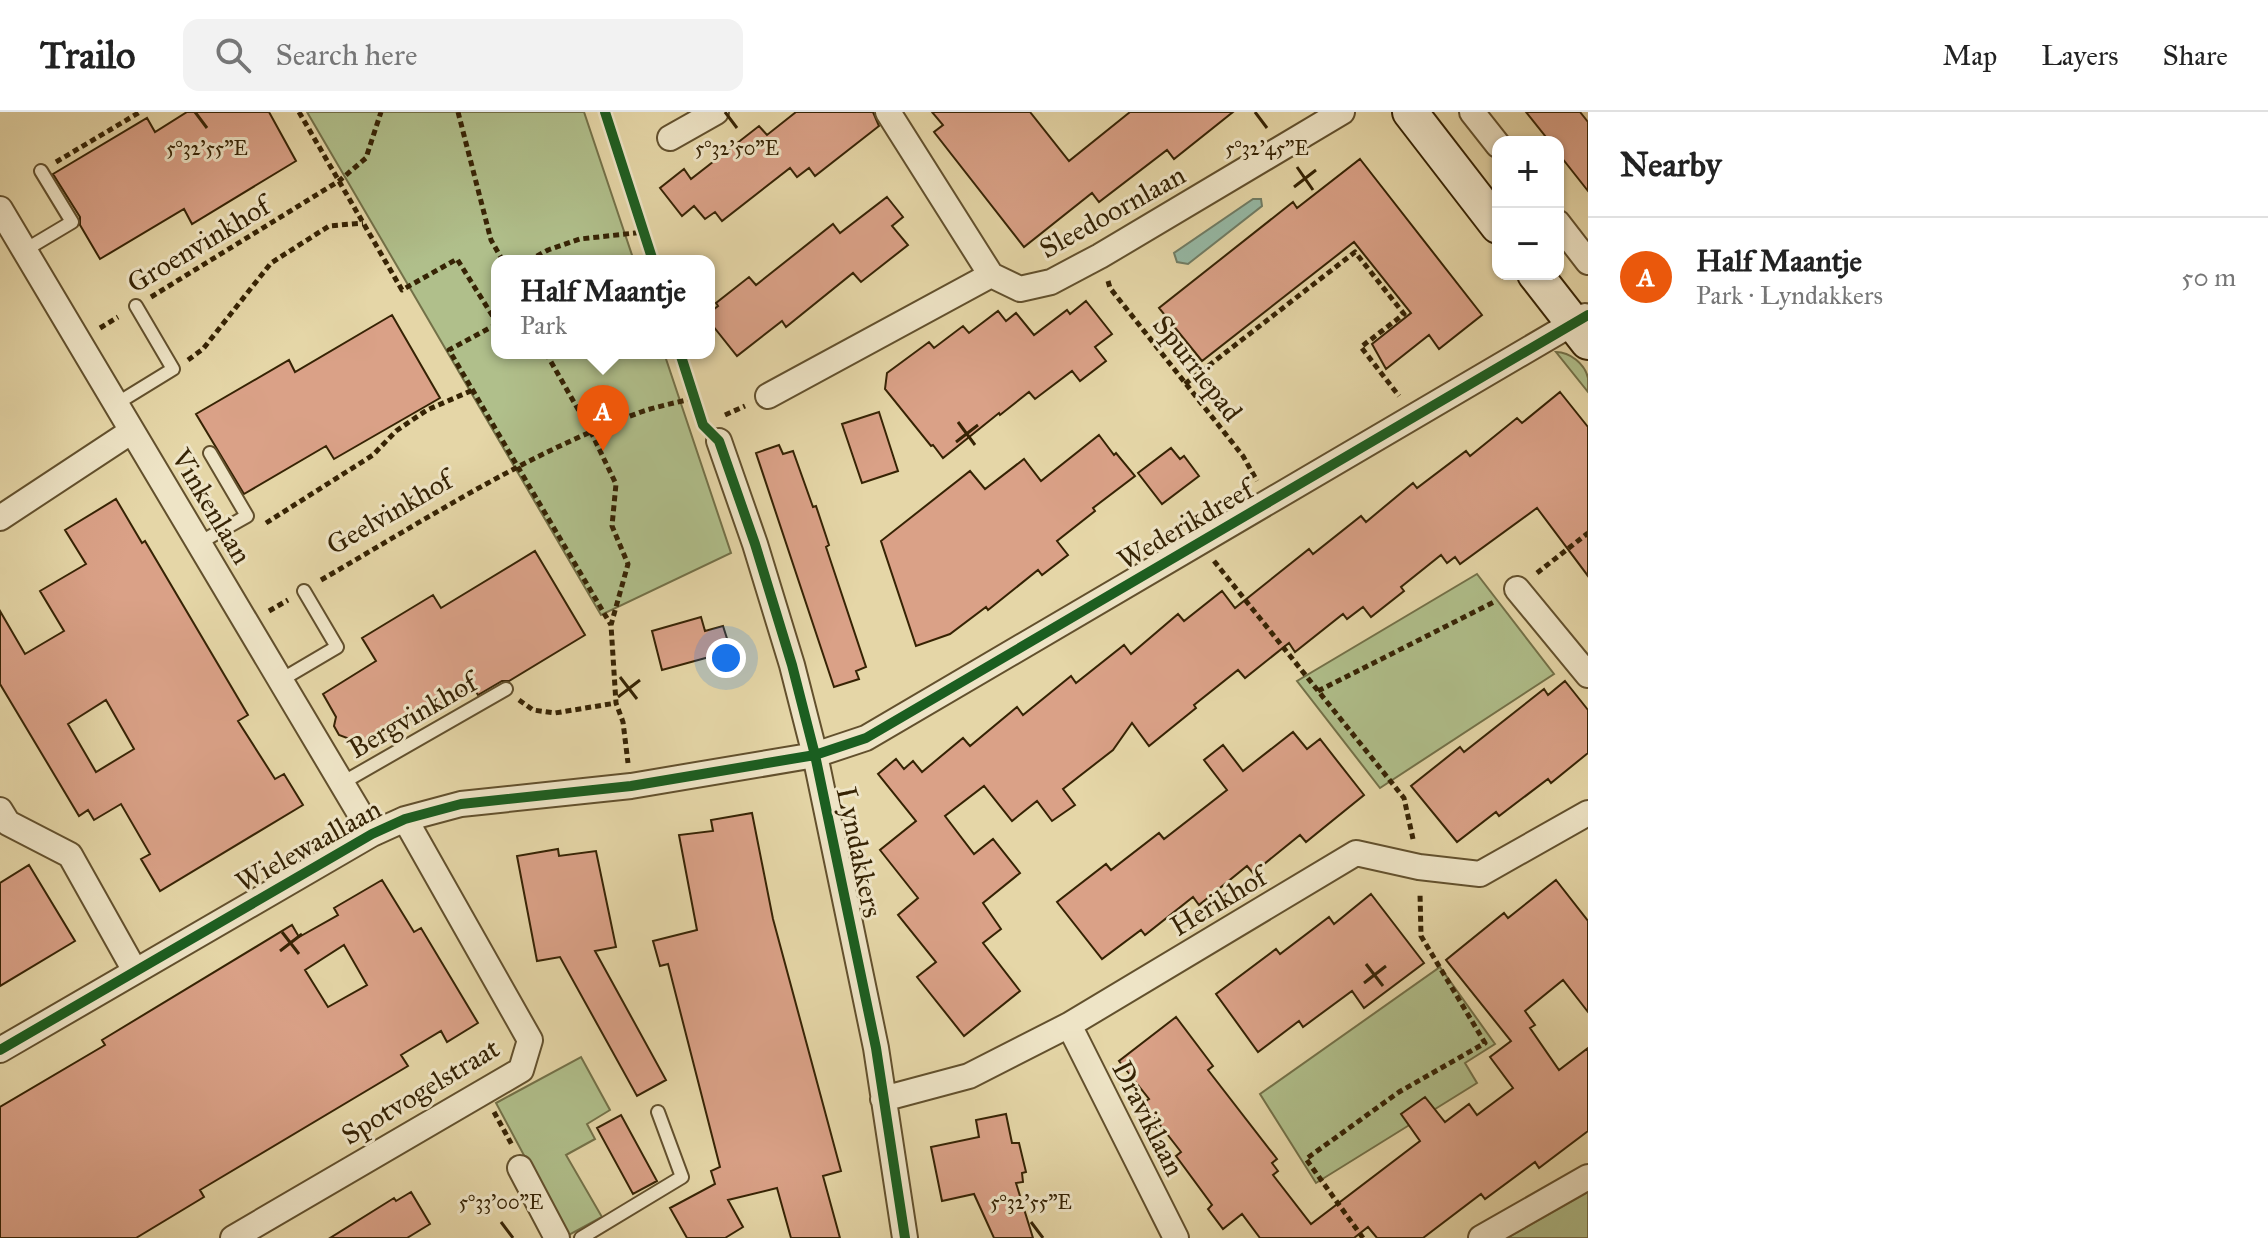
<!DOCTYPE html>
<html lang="en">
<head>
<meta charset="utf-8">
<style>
  body { margin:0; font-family:"IM FELL Great Primer",serif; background:#f2f2f2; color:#222 }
  .controls { position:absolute; right:24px; top:24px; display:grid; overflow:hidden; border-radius:16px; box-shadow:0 2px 6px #0004 }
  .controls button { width:72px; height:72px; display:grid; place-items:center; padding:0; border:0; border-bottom:2px solid #e0e0e0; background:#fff; color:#222; font:40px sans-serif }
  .you { position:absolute; left:726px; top:546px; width:28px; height:28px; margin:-20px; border:6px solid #fff; border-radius:50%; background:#1a73e8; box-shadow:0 0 0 12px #1a73e833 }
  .badge { display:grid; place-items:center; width:52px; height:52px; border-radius:50%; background:#ea580c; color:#fff; font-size:26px; font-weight:700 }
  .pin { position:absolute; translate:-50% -66px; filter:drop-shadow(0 2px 4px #0008) }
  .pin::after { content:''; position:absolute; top:42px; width:28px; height:24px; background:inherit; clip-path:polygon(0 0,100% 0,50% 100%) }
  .popup { position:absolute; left:491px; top:143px; width:224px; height:104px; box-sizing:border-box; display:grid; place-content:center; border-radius:16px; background:#fff; filter:drop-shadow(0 2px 6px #0005); font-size:26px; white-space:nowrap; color:#767676 }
  .popup b { font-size:30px; color:#222 }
  .popup::after { content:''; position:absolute; left:50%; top:100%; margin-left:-16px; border:16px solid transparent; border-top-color:#fff }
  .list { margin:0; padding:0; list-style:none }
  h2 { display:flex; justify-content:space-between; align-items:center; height:104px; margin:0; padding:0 32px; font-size:34px }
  h2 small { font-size:26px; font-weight:400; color:#767676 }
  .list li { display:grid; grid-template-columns:52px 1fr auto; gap:24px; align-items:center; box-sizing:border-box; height:120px; padding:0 32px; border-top:2px solid #e0e0e0 }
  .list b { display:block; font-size:30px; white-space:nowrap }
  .list p { margin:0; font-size:26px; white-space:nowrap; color:#767676 }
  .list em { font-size:26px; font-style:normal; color:#767676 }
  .icon { flex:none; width:44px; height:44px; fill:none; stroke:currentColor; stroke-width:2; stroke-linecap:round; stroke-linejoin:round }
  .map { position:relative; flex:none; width:1588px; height:1126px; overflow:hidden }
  header { display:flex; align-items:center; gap:48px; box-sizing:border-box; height:112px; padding:0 40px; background:#fff; border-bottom:2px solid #e0e0e0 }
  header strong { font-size:38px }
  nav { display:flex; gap:44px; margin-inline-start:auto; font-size:28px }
  .search { width:560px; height:72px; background:#f2f2f2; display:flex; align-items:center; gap:20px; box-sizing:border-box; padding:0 28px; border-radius:16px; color:#767676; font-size:30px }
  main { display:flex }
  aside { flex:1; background:#fff }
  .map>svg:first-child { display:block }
  .green { fill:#b0bf8b; stroke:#737148; stroke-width:2 }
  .water { fill:#96b9a5; stroke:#707d65; stroke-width:2 }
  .building { fill:#daa187; stroke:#362304; stroke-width:2; fill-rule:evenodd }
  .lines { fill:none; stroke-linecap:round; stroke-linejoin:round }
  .lane-casing { stroke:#62502d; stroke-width:16 }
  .street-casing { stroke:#62502d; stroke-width:28 }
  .secondary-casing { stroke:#362304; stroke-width:38 }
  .path { stroke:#362304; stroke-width:5; stroke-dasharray:6 4; stroke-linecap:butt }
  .lane { stroke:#eee4c6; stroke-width:12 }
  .street { stroke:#eee4c6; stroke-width:24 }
  .secondary { stroke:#eee4c6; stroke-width:34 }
  .cycleway-casing { stroke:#eee4c6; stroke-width:15 }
  .cycleway { stroke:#1b5e20; stroke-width:10 }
  .ticks { fill:none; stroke:#362304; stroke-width:3 }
  .labels { text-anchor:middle; stroke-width:6; stroke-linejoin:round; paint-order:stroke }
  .street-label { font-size:28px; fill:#362304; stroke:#eee4c6 }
  .ticks-label { font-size:20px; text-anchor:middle; fill:#362304; stroke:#eee4c6; stroke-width:6; stroke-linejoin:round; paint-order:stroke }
</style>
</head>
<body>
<header>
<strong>Trailo</strong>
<div class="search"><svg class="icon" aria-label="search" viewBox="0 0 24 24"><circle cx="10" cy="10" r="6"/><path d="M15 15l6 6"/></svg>Search here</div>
<nav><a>Map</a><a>Layers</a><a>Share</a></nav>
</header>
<main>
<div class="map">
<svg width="1588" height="1126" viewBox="0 0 1588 1126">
  <rect width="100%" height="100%" fill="#e5d6a7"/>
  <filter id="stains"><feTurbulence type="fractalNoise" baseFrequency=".0025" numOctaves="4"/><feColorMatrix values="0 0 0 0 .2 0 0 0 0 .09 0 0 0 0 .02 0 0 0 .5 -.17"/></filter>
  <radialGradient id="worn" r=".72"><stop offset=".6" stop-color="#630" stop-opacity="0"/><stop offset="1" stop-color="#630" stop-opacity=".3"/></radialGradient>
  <path class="green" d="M307 0H584L634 149H497V241H664L731 441 601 503Z
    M1556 240C1570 240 1585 252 1588 266 1588 270 1588 275 1588 280Z
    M1477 462 1554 562 1380 676 1297 569Z
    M1440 855 1495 932 1465 951 1477 971 1316 1071 1260 982Z
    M581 945 610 998 587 1012 595 1027 566 1043 602 1105 567 1124 496 991Z
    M1588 1080V1126H1507Z"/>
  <path class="water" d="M1253 87H1261L1262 94 1188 152 1177 150 1174 141Z"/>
  <path class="building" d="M187 0H269L296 49 192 112 184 97 100 147 80 113V105L53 62 147 6 155 20Z
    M796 0H873L879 14 815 64 809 56 797 65 790 56 722 109 715 100 705 107 694 94 682 104 660 76 684 57 691 67 759 14 767 23Z
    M932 0H1030L1069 49 1130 0H1233L1174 47 1167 38 1099 90 1092 81 1024 135 934 20 943 13Z
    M1526 0H1580L1588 10V79L1558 41V30H1550Z
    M1360 47 1482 203 1439 237 1429 223 1386 257 1372 232 1411 201 1354 130 1202 249 1159 196 1293 90 1297 96Z
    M887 85 903 105 892 114 908 133 861 170 853 161 786 215 782 209 737 244 709 209V201L718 194 716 191 749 165 756 173 833 112 840 121Z
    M1086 189 1112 222 1095 235 1106 249 1080 269 1072 259 1035 287 1029 280 1000 303 999 301 943 346 933 333 931 334 885 277 887 261 929 230 934 236 963 214 969 221 998 199 1006 209 1016 201 1034 223 1067 198 1070 202Z
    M392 203 440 286 334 347 326 334 244 382 196 302 289 248 295 260Z
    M1560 280 1588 315V464L1537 396 1460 452 1455 445 1447 451 1441 443 1401 475 1404 479 1371 505 1363 495 1347 507 1343 502 1295 540 1289 531 1245 566 1238 558 1194 593 1196 596 1149 634 1132 611 1113 638 1063 677 1075 693 1052 709 1037 689 1012 709 984 674 945 704 974 742 993 727 1020 761 983 791 1001 817 983 831 1020 879 964 924 917 865 936 850 898 803 918 786 880 738 916 709 878 662 896 647 904 657 913 649 922 660 963 626 970 634 1017 595 1023 603 1071 564 1076 571 1124 533 1131 542 1178 502 1184 509 1222 479 1235 496 1309 437 1313 442 1361 404 1366 410 1413 371 1417 376 1466 339 1470 344 1517 306 1522 311Z
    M879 300 898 359 862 371 842 312Z
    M1099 323 1114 343 1116 341 1135 364 1093 396 1095 399 1057 429 1068 443 1042 463 1038 458 988 498 986 495 950 522 916 534 881 429 970 359 985 377 1024 347 1041 369Z
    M779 333 783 342 793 339 813 395 816 394 829 433 826 435 866 555 856 559 859 567 834 575 756 341Z
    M1171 336 1180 347 1184 344 1199 364 1162 392 1138 361Z
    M116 387 142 431 145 429 248 603 238 609 275 667 284 662 303 693 160 779 141 747 150 742 121 692 94 708 88 698 79 704 0 572V499L25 542 64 519 40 479 86 452 65 418ZM106 588 134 637 96 660 68 612Z
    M535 439 585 523 509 569H502L478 583 472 573 412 609 410 606 357 638 350 627 339 623 334 614 336 605 323 582 376 549 362 526 433 483 441 496Z
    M701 505 705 519 723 514 731 539 662 558 652 519Z
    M1565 569 1588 598V641L1551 671 1548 667 1499 704 1496 700 1457 730 1411 674 1460 635 1464 640 1544 577 1548 583Z
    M1293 620 1307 637 1320 627 1364 683 1306 730 1300 723 1253 761 1247 754 1199 793 1193 785 1145 823 1141 818 1102 847 1057 790 1106 752 1111 758 1159 721 1164 727 1227 678 1204 648 1223 633 1243 659Z
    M752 701 773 807 841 1059 823 1064 840 1126H791L777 1076 728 1088 743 1115 725 1126H687L670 1096 715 1072 711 1059 720 1055 668 852 660 854 653 829 697 818 679 723 713 719 711 708Z
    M558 737 559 744 596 739 616 835 595 839 666 968 637 984 560 845 537 849 517 744Z
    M29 753 75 829 0 874V771Z
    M382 768 414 820 421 816 478 911 447 930 441 919 401 943 408 954 200 1078 204 1085 136 1126H0V995L105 933 102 928 292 813 299 825 338 803 334 796ZM344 833 367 873 328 895 305 858Z
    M1556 768 1588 809V900L1563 868 1525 899 1535 913 1530 916 1559 958 1588 936V1019L1539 1056 1535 1050 1485 1087 1481 1082 1423 1126H1377L1368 1115 1354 1126H1260L1242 1102 1223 1117 1208 1097 1212 1093 1176 1044 1181 1040 1143 991 1149 987 1119 949 1176 905 1213 954 1208 958 1277 1047 1272 1051 1278 1059 1273 1063 1311 1112 1420 1029 1401 1002 1425 985 1445 1010 1469 992 1477 1003 1513 976 1490 945 1511 929 1446 848 1504 801 1508 806Z
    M1371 782 1424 851 1364 896 1352 879 1303 915 1299 909 1258 940 1216 882 1276 837 1280 842 1329 805 1334 812Z
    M1006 1002 1012 1031H1019L1026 1060 1022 1061 1023 1070 1016 1071 1033 1126H994L974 1082 942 1089 931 1035 979 1025 976 1008Z
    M621 1003 657 1069 633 1082 597 1016Z
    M411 1080 430 1112 407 1126H330L394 1086 396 1089Z"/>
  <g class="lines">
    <g class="lane-casing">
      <path id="lane" d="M25 138 72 110 41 59
        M116 292 173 257 136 194
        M199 431 247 404 210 341
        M281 568 337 535 304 479
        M342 671 506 577
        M581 1126 682 1065 658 1000"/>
    </g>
    <g class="street-casing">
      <path id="street" d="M888 0 991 163
        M1472 0 1498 33
        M670 26 716 0
        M0 97 372 722
        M1558 111 1588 150
        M768 284 991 163 1020 177 1051 170 1100 144 1342 0
        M719 329 755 432 792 553 815 643 876 936 905 1126
        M0 406 132 319
        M1517 477 1588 563
        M0 698 8 711 70 743 135 859
        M1069 913 1176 1126
        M0 938 372 722 405 707 461 692 631 674 815 643 866 626 1585 204
        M883 987 969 964 1069 913 1356 741 1419 755 1480 762 1588 701
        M520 1056 557 1126
        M233 1126 521 958 530 928 405 707
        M1481 1126 1588 1065"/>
    </g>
    <g class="secondary-casing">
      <path id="secondary" d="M1410 0 1498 114
        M1535 162 1588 230"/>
    </g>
    <path class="path" d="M299 0 402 178 457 147 497 211
      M458 0 491 128 503 149
      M56 50 140 0
      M528 149 548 138 580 127 644 120
      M1108 169 1110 176 1243 344 1257 369
      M151 185 339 69 366 46 381 0
      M497 212 449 238 611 513
      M100 216 118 205
      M546 241 591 320 616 372 612 414 628 452 611 513 616 591 623 610 628 651
      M188 248 203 237 271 151 329 114 363 111
      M1185 272 1355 140 1404 202 1361 235 1399 284
      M725 303 745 294
      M266 411 373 343 396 319 427 298 473 278
      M1214 449 1404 686 1413 727
      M1537 461 1588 421
      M321 468C425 408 527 341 641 300 658 294 676 291 694 286
      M269 499 288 488
      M1318 579 1496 489
      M519 588 533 598 555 601 616 591
      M494 1000 512 1033
      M1363 1126 1306 1047 1399 980 1485 931 1421 824 1420 781"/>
    <use href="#lane" class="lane"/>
    <use href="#street" class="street"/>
    <use href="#secondary" class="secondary"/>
    <g class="cycleway-casing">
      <path id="cycleway" d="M605 0 653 149
        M680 241 703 313 719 329 755 432 792 553 815 643 876 936 905 1126
        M0 938 372 722 405 707 461 692 631 674 815 643 866 626 1588 203"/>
    </g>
    <use href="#cycleway" class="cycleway"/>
  </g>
  <path class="ticks" d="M195 0 207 16M725 0 737 16M1255 0 1267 16M1297 55 1313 78M1294 75 1316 58M958 310 975 333M956 330 978 313M620 565 637 587M618 585 640 568M282 820 299 842M280 839 302 822M1366 852 1383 874M1364 871 1386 854M501 1110 513 1126M1031 1110 1043 1126"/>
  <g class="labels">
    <g class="street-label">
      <text transform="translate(1112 99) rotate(-29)" y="10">Sleedoornlaan</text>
      <text transform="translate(198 132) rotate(-31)" y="10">Groenvinkhof</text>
      <text transform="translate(1198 256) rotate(52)" y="10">Spurriepad</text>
      <text transform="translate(212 394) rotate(59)" y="10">Vinkenlaan</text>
      <text transform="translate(389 400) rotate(-30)" y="10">Geelvinkhof</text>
      <text transform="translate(1185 412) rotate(-30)" y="10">Wederikdreef</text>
      <text transform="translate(412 603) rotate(-30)" y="10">Bergvinkhof</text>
      <text transform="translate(308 733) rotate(-29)" y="10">Wielewaallaan</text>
      <text transform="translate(860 740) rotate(78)" y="10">Lyndakkers</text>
      <text transform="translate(1218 789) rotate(-31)" y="10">Herikhof</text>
      <text transform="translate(420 979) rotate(-31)" y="10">Spotvogelstraat</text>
      <text transform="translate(1149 1006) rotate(63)" y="10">Draviklaan</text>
    </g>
  </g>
  <g class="ticks-label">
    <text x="207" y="43">5°32'55"E</text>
    <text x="737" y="43">5°32'50"E</text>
    <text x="1267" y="43">5°32'45"E</text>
    <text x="501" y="1097">5°33'00"E</text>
    <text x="1031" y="1097">5°32'55"E</text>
  </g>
  <rect width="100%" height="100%" filter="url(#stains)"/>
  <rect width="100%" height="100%" fill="url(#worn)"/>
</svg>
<div class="controls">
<button>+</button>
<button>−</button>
</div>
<div class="you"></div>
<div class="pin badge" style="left:603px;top:339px">A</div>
<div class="popup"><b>Half Maantje</b>Park</div>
</div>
<aside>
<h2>Nearby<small></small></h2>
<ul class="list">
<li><span class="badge">A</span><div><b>Half Maantje</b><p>Park · Lyndakkers</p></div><em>50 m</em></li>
</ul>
</aside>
</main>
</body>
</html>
